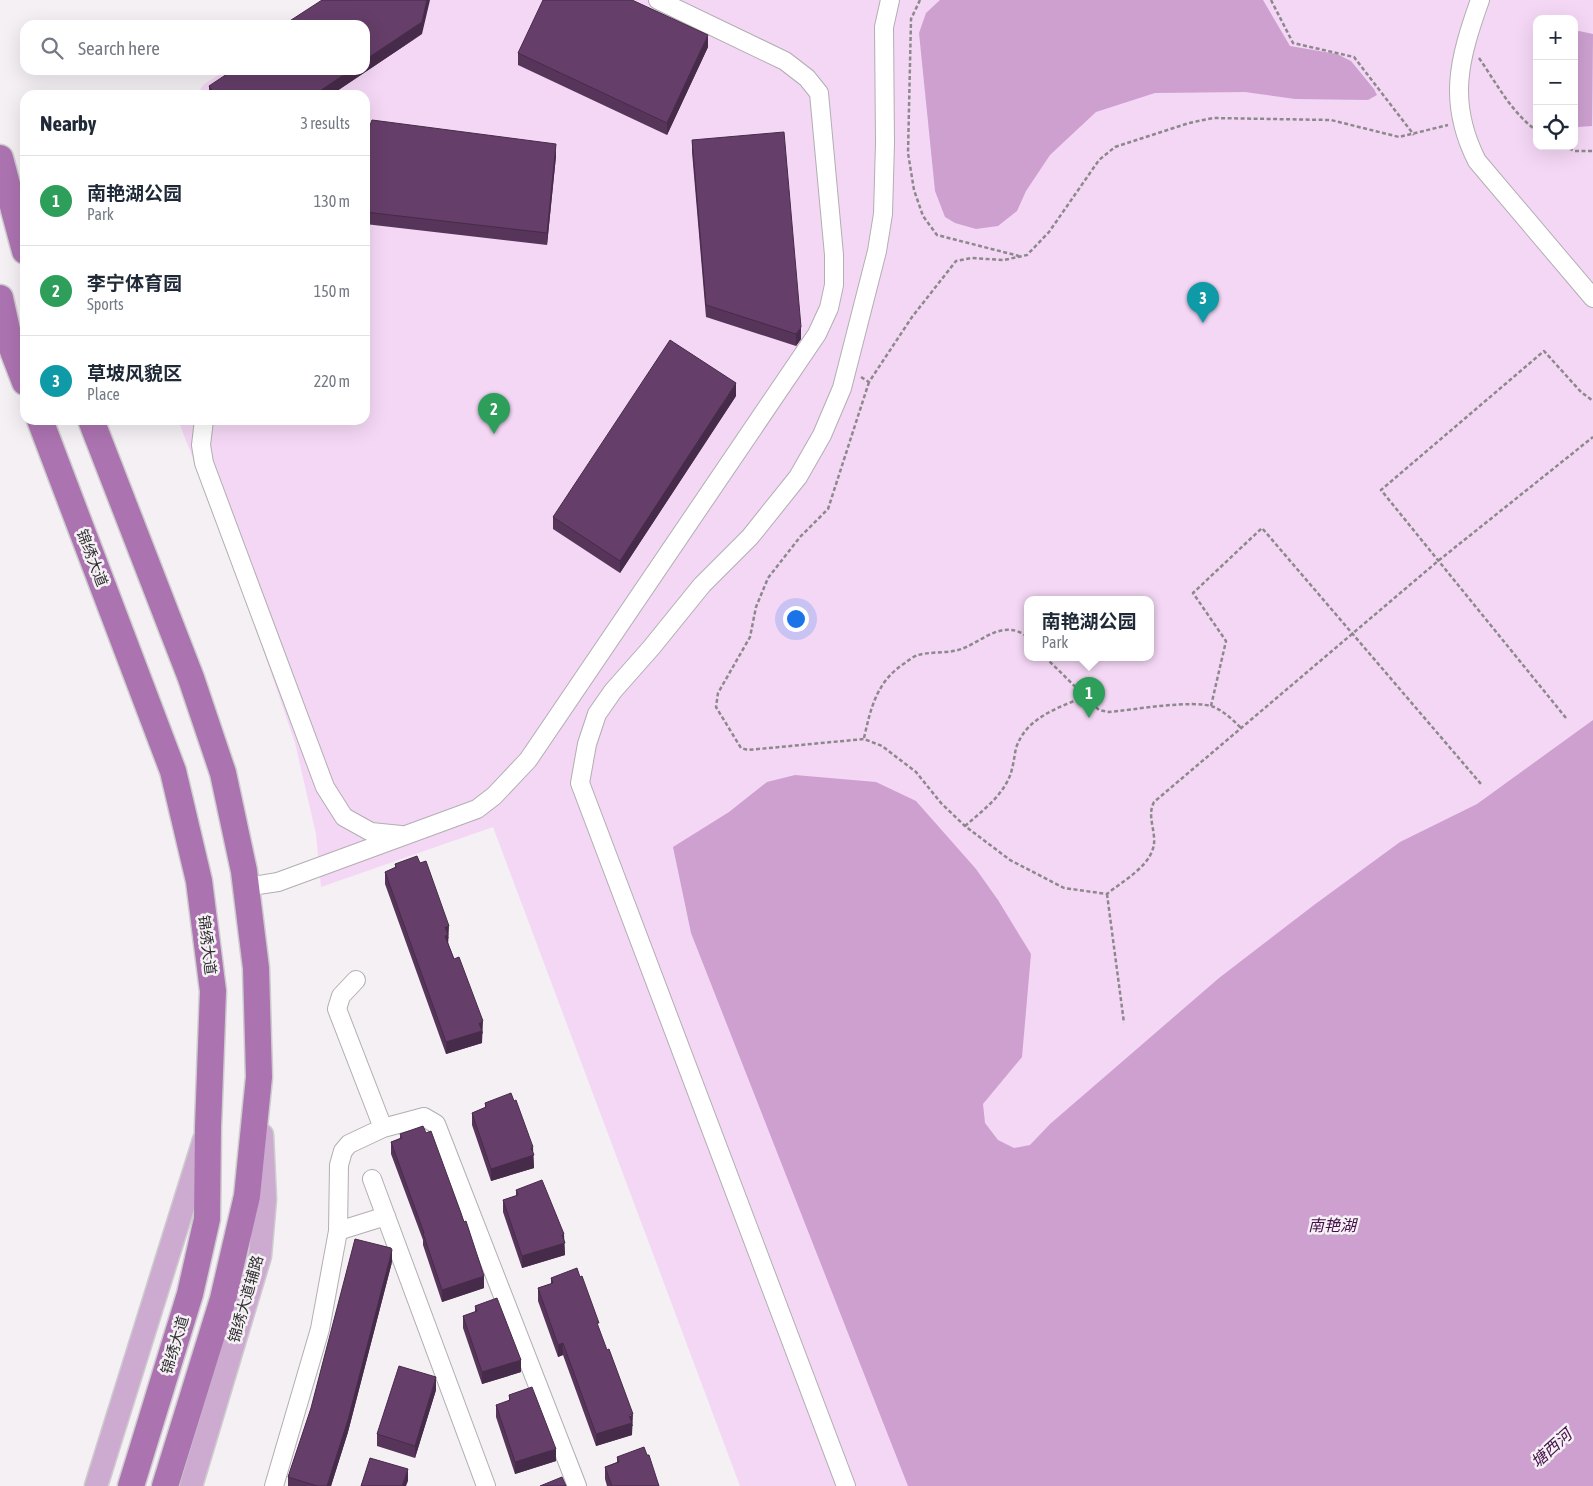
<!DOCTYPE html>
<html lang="en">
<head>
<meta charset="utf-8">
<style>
  body { margin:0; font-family:"Asap Condensed","Noto Sans SC",sans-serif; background:#f2f2f3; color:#1f2937 }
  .controls { position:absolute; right:15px; top:15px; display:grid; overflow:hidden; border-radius:10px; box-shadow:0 5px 20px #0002 }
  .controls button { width:45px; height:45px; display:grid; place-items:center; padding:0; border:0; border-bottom:1px solid #e0e1e3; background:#fff; color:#1f2937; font:25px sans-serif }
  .you { position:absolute; left:795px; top:618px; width:18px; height:18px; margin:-12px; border:4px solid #fff; border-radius:50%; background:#1a73e8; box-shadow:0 0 0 8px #1a73e833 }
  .badge { display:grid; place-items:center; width:32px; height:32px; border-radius:50%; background:#111827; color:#fff; font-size:16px; font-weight:700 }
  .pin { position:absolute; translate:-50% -41px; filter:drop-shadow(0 1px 2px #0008) }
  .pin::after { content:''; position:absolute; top:26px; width:18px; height:15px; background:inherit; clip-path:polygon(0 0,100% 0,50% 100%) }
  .popup { position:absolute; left:1024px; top:596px; width:130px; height:65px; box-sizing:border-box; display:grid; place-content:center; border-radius:10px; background:#fff; filter:drop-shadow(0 1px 4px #0005); font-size:16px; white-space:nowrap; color:#747a83 }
  .popup b { font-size:19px; color:#1f2937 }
  .popup::after { content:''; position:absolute; left:50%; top:100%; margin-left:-10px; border:10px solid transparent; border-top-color:#fff }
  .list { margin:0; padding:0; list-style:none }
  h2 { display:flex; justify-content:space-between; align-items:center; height:65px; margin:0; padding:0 20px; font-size:21px }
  h2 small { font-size:16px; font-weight:400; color:#747a83 }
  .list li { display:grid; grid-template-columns:32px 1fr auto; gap:15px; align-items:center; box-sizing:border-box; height:90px; padding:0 20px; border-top:1px solid #e0e1e3 }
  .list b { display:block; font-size:19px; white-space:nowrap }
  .list p { margin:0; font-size:16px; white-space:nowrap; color:#747a83 }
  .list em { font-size:16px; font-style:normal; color:#747a83 }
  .icon { flex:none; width:28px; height:28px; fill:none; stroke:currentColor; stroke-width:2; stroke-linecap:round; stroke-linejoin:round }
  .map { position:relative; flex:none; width:1593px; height:1486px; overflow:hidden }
  .search { position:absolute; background:#fff; box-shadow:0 5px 20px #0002; left:20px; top:20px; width:350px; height:55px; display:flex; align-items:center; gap:12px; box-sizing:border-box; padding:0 18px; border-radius:15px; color:#747a83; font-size:19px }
  .panel { position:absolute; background:#fff; box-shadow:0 5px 20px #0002; left:20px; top:90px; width:350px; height:335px; border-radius:15px }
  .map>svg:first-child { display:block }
  .green { fill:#f4d7f5; fill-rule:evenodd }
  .water { fill:#cda0d0 }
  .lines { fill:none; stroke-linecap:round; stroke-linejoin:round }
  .minor-casing { stroke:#b2aeb2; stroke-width:20 }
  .major-casing { stroke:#cecdce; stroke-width:25 }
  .highway-casing { stroke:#cecdce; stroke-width:29 }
  .path { stroke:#8c898c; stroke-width:2.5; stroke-dasharray:4 2.5; stroke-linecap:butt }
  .minor { stroke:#fff; stroke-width:18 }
  .major { stroke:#cdabd0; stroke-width:22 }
  .highway { stroke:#ac73b1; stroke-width:26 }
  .wall { fill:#57355a }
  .shaded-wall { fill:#472b4a }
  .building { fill:#653e69; stroke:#472b4a }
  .labels { text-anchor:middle; stroke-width:5; stroke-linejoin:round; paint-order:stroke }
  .street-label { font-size:15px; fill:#313031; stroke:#f4f0f4 }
  .water-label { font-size:16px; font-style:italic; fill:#450e4a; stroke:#f4f0f4 }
</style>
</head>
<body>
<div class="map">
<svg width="1593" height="1486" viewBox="0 0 1593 1486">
  <rect width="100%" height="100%" fill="#f4f0f4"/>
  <path class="green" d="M332 0H1593V1486H740L493 827 321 887 316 834 295 743 233 561 178 420H365V95H197L203 85 226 70H365V25ZM1537 19H1574V146H1537ZM1028 599H1150V657H1028Z"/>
  <path class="water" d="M940 0H1263L1290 46 1337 54 1351 61 1374 89 1377 95 1368 100 1295 99 1245 92 1155 93 1096 112 1050 155 1026 191 1017 211 998 226 976 229 955 223 945 217 935 191 919 33 926 13Z
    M1579 31 1593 34 1592 126 1578 127 1574 124V32Z
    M1593 720V1486H908L691 933 673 847 729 812 767 782 795 775 876 782 916 801 976 869 998 900 1031 954 1022 1057 983 1104 985 1123 998 1140 1014 1148 1030 1145 1050 1124 1219 978 1314 905 1400 842 1477 804Z"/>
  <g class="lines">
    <g class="minor-casing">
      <path id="minor" d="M1480 0C1459 59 1447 102 1477 161L1593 298
        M204 420 201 445 204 463 325 787 344 817 371 832 401 835
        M246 887 278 882 477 809 494 796 528 760 817 334 829 308 834 285V255L819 93 807 78 785 61 658 0
        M356 980 341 996 337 1009 383 1128 424 1117 436 1124 577 1486
        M372 1179 486 1486
        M338 1231 386 1216
        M274 1486 320 1329 338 1231 339 1165 343 1151 349 1144 383 1128
        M846 1486 580 783 587 744 597 714 613 691 651 648 702 585 750 537 798 477 822 435 842 388 877 251 883 214 885 143 884 27 890 0"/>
    </g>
    <g class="major-casing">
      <path id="major" d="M96 1486 204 1140
        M191 1486 260 1256 265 1199 262 1135"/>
    </g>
    <g class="highway-casing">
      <path id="highway" d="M0 158 25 251
        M0 298 10 343 25 382
        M40 420 173 771 199 881 213 991 208 1127 207 1219 190 1294 131 1486
        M91 420 191 678 223 773 244 871 256 968 259 1077 247 1196 223 1299 165 1486"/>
    </g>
    <path class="path" d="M920 0 911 19 908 153 914 190 923 216 937 235 1019 256
      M1271 0 1293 43 1354 57 1414 135
      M1479 58C1497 84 1511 112 1537 131
      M1563 146 1575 151H1593
      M861 377 869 382 912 317 956 261 971 258 1004 260 1027 255 1049 232 1099 160 1115 147 1189 123 1213 118 1331 120 1399 137 1448 125
      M869 382 828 509 800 537 768 578 756 607 750 637 718 693 716 707 741 748 748 750 864 739 882 746 916 772 941 803 965 826 1010 860 1064 888 1107 894C1125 879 1157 863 1154 837 1153 824 1148 814 1154 802L1438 561 1593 437
      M1045 657 1099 710 1109 712C1133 710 1193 699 1214 707 1225 712 1234 721 1242 729
      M1211 706 1226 641 1193 593 1262 528 1481 784
      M1566 718 1381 490 1544 351 1581 392 1593 401
      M864 738C871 707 877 681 905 663 909 660 914 656 918 655 933 651 950 654 964 648 985 639 1004 619 1028 637
      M965 826C981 812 1000 798 1009 778 1013 769 1014 758 1016 748 1026 718 1057 708 1084 697
      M1107 894 1124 1023"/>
    <use href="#minor" class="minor"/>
    <use href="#major" class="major"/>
    <use href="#highway" class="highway"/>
  </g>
  <path class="wall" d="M422 34 331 95H209V86L365 70Z
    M708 47 667 135 518 65V53Z
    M365 133 556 156 547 245 365 224Z
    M692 140 801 339 796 346 706 317 692 152Z
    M736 396 620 573 553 529V517Z
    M395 864 449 938H448V943L483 1033 482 1034V1043L446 1054 385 884V872L395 868Z
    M485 1103 533 1153 534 1168 491 1181 472 1125V1113L485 1108Z
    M400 1134 484 1288 442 1302 423 1245V1240L391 1154V1142L400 1138Z
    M516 1190 564 1241 565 1255 522 1268 503 1212V1200L516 1196Z
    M392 1262 348 1432 331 1486H288V1477Z
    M551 1278 599 1329 633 1426H632V1435L596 1446 563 1355 558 1357 538 1301V1288L551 1284Z
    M475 1306 521 1372 482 1384 463 1328V1316L475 1312Z
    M436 1390 415 1458 377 1446V1434Z
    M509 1395 556 1461 515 1474 496 1417V1405L509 1401Z
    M617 1457 659 1486H607L605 1479V1467L617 1462Z"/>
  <path class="shaded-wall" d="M427 0H430L422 34 331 95H314L351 70H365V60Z
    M708 35V47L667 135V123Z
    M556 144V156L547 245V233Z
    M801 327V339L796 346V334Z
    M736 383V396L620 573V561Z
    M449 926 448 947 445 948V927Z
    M483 1021 482 1043 446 1054V1042Z
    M533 1147 534 1168 491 1181V1169Z
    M564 1234 565 1255 522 1268V1256Z
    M392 1250V1262L348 1432 331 1486H327Z
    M484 1276V1288L442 1302V1290Z
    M563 1343V1355L558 1357V1345Z
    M521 1360V1372L482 1384V1372Z
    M436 1377V1390L415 1458V1446Z
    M633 1414 632 1435 596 1446V1434Z
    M556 1449V1461L515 1474V1462Z
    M408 1469V1481L406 1486H402Z"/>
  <path class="building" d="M322 0H427L422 22 365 60V25H286L285 24Z
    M543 0H632L708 35 667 123 518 53Z
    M233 70H351L314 95H215L209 86Z
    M372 120 556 144 547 233 365 212V133H367Z
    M784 132 801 327 796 334 706 305 692 140Z
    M670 340 736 383 620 561 553 517Z
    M417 856 420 863 426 861 449 926 445 927 448 935 445 936 454 959 459 957 483 1021 479 1023 482 1031 446 1042 385 872 396 867 395 864Z
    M511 1093 514 1101 516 1100 533 1147 531 1148 534 1155 491 1169 472 1113 486 1107 485 1103Z
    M423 1126 426 1133 431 1131 461 1213 464 1222 466 1221 484 1276 442 1290 423 1233H424L391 1142 402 1138 400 1134Z
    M542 1180 564 1234 562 1235 565 1243 522 1256 503 1200 518 1195 516 1190Z
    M355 1239 391 1248 392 1250 348 1420 327 1486H317L288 1477 311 1408Z
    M577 1268 580 1277 582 1276 599 1323H597L607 1350 609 1349 633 1414 629 1415 632 1423 596 1434 563 1343 558 1345 538 1288 553 1283 551 1278Z
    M497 1298 521 1360 482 1372 463 1316 477 1311 475 1306Z
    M399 1366 436 1377 415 1446 377 1434Z
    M532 1387 556 1449 515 1462 496 1405 510 1400 509 1395Z
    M644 1447 647 1455H649L659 1486H612L605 1467 619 1462 617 1457Z
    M370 1458 408 1469 402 1486H361Z
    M562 1477 566 1486H540Z"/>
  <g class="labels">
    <g class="street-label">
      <text transform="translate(92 558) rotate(69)" y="5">锦绣大道</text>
      <text transform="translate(207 945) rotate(83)" y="5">锦绣大道</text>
      <text transform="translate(246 1299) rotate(-74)" y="5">锦绣大道辅路</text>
      <text transform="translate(175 1345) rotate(-73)" y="5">锦绣大道</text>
    </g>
    <g class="water-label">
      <text x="1332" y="1231">南艳湖</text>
      <text transform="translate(1551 1448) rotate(-42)" y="6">塘西河</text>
    </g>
  </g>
</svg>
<div class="controls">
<button>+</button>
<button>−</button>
<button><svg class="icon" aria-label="locate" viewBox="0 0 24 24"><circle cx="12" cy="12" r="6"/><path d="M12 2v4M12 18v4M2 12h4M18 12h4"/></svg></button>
</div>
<div class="you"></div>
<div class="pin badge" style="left:1089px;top:718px;background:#2e9e5b">1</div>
<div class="popup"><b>南艳湖公园</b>Park</div>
<div class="pin badge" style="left:494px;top:434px;background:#2e9e5b">2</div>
<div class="pin badge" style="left:1203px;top:323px;background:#0f9aa8">3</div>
<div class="search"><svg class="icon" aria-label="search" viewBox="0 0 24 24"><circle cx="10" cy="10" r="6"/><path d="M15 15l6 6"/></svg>Search here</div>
<section class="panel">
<h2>Nearby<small>3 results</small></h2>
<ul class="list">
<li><span class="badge" style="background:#2e9e5b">1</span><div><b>南艳湖公园</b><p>Park</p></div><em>130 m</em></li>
<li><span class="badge" style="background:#2e9e5b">2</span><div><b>李宁体育园</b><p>Sports</p></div><em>150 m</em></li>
<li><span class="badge" style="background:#0f9aa8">3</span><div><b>草坡风貌区</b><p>Place</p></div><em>220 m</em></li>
</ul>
</section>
</div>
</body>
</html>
